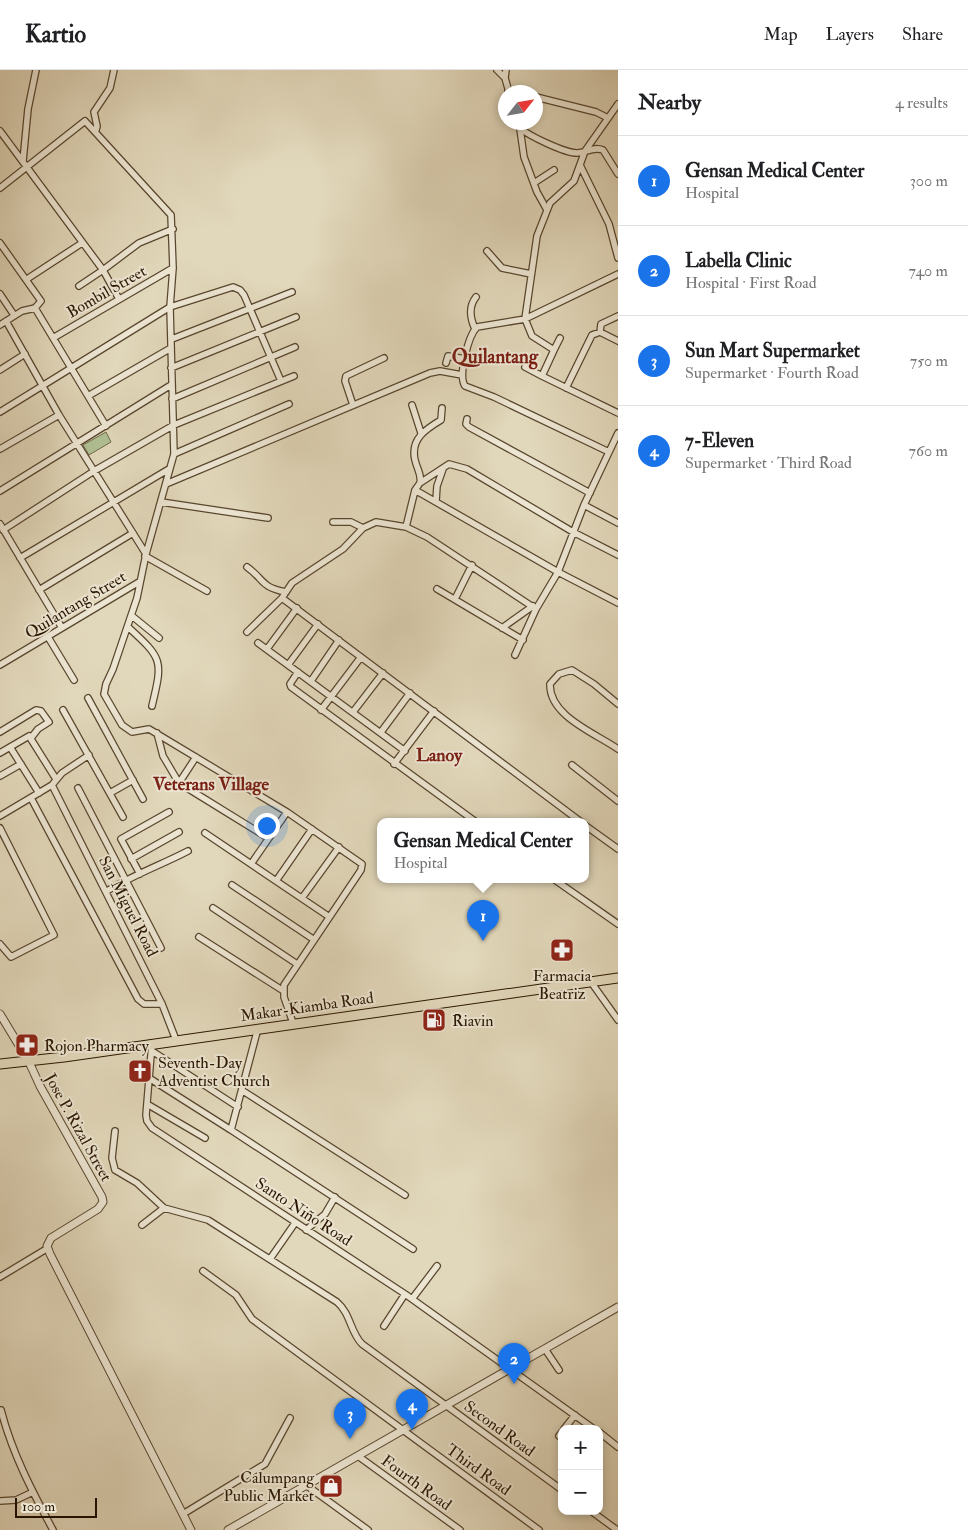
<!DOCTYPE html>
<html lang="en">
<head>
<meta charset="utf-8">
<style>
  body { margin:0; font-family:"IM FELL Double Pica",serif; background:#f2f2f2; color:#202124 }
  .controls { position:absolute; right:15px; bottom:15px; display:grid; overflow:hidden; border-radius:10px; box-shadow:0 2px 8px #0003 }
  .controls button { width:45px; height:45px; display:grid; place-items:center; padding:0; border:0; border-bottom:1px solid #e0e0e0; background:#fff; color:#202124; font:25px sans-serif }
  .compass { position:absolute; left:498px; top:15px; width:45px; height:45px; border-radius:50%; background:#fff; box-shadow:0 2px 8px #0003; rotate:59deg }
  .scale { position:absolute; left:15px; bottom:12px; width:82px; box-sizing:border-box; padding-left:5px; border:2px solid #2a1600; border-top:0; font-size:14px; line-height:18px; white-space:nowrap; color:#2a1600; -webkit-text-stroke:4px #ece5d2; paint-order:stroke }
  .you { position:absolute; left:266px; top:755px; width:18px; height:18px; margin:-12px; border:4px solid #fff; border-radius:50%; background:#1a73e8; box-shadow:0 0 0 8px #1a73e833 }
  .badge { display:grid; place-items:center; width:32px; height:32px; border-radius:50%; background:#1a73e8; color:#fff; font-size:16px; font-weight:700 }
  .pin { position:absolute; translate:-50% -41px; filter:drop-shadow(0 1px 2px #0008) }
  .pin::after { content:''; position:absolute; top:26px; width:18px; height:15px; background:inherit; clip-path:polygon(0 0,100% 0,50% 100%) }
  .popup { position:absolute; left:377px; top:748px; width:212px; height:65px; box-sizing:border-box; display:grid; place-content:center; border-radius:10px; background:#fff; filter:drop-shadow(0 1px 4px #0005); font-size:16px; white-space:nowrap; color:#757577 }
  .popup b { font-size:19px; color:#202124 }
  .popup::after { content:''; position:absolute; left:50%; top:100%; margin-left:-10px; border:10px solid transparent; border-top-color:#fff }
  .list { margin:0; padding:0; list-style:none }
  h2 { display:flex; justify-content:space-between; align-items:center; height:65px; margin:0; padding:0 20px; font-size:21px }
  h2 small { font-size:16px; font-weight:400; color:#757577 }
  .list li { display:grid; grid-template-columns:32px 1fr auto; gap:15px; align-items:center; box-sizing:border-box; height:90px; padding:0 20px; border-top:1px solid #e0e0e0 }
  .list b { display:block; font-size:19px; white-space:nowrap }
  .list p { margin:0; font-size:16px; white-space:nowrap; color:#757577 }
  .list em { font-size:16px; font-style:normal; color:#757577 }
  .map { position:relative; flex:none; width:618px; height:1460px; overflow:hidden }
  header { display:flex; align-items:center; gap:30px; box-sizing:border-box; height:70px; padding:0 25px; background:#fff; border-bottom:1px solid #e0e0e0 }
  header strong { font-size:24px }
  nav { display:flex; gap:28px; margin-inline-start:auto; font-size:18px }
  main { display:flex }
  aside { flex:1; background:#fff }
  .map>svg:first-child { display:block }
  .green { fill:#b0bf92; stroke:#6d6a49 }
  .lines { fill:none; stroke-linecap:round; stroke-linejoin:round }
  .minor-casing { stroke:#58462e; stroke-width:8 }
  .tertiary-casing { stroke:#58462e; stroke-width:9 }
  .primary-casing { stroke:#2a1600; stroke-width:11 }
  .minor { stroke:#ece5d2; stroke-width:5.5 }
  .tertiary { stroke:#ece5d2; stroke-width:7 }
  .primary { stroke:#e1d7ba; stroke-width:9 }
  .labels { text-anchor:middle; stroke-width:4; stroke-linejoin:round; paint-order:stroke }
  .street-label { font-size:16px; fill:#2a1600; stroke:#ece5d2 }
  .poi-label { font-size:16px; fill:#2a1600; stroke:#ece5d2; text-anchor:start }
  .neighbourhood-label { font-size:18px; font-weight:bold; fill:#7a1f14; stroke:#ece5d2 }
  .quarter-label { font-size:19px; font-weight:bold; fill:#7a1f14; stroke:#ece5d2 }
</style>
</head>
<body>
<header>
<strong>Kartio</strong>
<nav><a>Map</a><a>Layers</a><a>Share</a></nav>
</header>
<main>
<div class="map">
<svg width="618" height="1460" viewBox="0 0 618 1460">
  <rect width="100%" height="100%" fill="#e1d7ba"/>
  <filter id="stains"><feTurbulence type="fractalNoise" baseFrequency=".004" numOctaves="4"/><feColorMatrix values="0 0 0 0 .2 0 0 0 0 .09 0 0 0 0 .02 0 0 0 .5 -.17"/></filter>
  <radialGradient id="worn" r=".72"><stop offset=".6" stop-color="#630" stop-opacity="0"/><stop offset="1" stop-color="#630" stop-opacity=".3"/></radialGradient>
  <path class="green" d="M106 362 111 372 89 385 83 375Z"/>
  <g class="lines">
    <g class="minor-casing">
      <path id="minor" d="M497 0 505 8
        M506 0 505 8 509 22
        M508 20 516 22
        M536 27 596 42 608 48
        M519 52 524 87 537 122 547 140
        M520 58C529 66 565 83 577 83 586 83 593 76 603 80L618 104
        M96 60 97 56 94 42 110 18 114 0
        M0 61 103 200 79 216
        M23 91 28 39 36 0
        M580 95 609 154 618 188
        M534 113 554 100
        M0 118 85 51 171 145 173 198 170 237 174 384 146 484 137 528 113 599 106 614 104 624 122 655 132 662 149 659 287 742 362 794 361 800 284 915V927L293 953
        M0 173 41 231 35 238 22 241 0 255
        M487 181 502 198 531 204
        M618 204 525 249 532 266 554 280 542 306 618 343
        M27 209 82 173
        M0 224 14 245
        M119 229 103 200 139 173 173 159
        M35 238 106 356
        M6 251 59 345 146 484
        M475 259C470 248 468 237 476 227
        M600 262 601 254 618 246
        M53 268 173 198
        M172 269 292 222
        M554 280 560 268
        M446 293 448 286 465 289
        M525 297 542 306
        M171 298 296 247
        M0 300 25 284
        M566 318 592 265 600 262 618 271
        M88 326 171 278
        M172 329 295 277
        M353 335 345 311 346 306 384 288
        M412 335 421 363
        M0 342 170 237 233 217 240 220 244 225 281 311
        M467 349 466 354 469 357 590 423
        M0 379 59 345
        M609 382 494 327 465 316C458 306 468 266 477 257L525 249 537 166 550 133 574 111 585 81 618 34
        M174 384 289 334
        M420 413C422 405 417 399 415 390 410 369 426 359 441 350L442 338
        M166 414 430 303 440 301 462 305
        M415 420 558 502 618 533
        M0 421 171 315
        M436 431 437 416 443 399
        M161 432 268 448
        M584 435 618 453
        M333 452H351L363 458
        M0 454 62 558
        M406 457 427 467 536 539
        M3 460 94 401 174 355 294 306
        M145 486 207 521
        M20 488 169 399
        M247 497C265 510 260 517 286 522
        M437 519 523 570
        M39 520 133 463
        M282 528 581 752
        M455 529 472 495
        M132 546 159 568
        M128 557C163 589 163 590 152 636
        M502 558 533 536
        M247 562 282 528 292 513 343 479 363 458 376 452 406 457 415 420 420 413 449 394 467 399 573 462 618 485
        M48 567 74 610
        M258 573 405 681
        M267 579 297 538
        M515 585 536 539 558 502 584 435 618 363
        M0 595 139 512
        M288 595 318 554
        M298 602 290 614 291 617 476 752
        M311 611 339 570
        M88 628 143 729
        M618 634 594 614 572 600 559 604 550 614C549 646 595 663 618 679
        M63 640 123 747
        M321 640 361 587
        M353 642 383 603
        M0 662 36 640 41 641 49 652 38 659 31 668
        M381 662 410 623
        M157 663 163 686 179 713 268 768
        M10 677 39 723
        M0 683 29 666 56 709
        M394 694 434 641
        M572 695 618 731
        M0 706 21 694
        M179 713 196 687
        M52 715 162 934 176 970
        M78 718 161 878
        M110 723 133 710
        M31 728 138 929 144 934H162
        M0 746 52 715 62 703 89 685
        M586 756 618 779
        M0 758 54 865 11 887 0 874
        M205 763 328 846
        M131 789 179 762
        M251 794 287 742
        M140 804 121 769 169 742
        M555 810 618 854
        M276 811 312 759
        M232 815 313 869
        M107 821C133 805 161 795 188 781
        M302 828 339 777
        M213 838 297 894
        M199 867 282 920
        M591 912 618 950
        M258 958 231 1060 413 1179
        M152 973 146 1045 147 1051 152 1058 405 1224 594 1359
        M152 981 238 1037
        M149 1008 231 1060
        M243 1021 405 1125
        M147 1034 205 1068
        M115 1061 112 1088 115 1100 137 1113 164 1138 208 1150 337 1232C351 1244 350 1262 362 1274L562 1420
        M142 1155 164 1138
        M306 1160 325 1144 335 1127
        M270 1189 295 1153
        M203 1201 236 1225 252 1249 539 1460
        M0 1207 48 1178
        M412 1229 437 1196
        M384 1256 405 1224
        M545 1279 559 1300
        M1 1340C12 1383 32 1421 53 1460
        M564 1359 575 1345
        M599 1362 618 1377
        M559 1366 562 1362
        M358 1386 460 1460
        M306 1415 368 1460
        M0 1431 16 1430 33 1422
        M591 1441 617 1460
        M183 1444 265 1394 290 1348"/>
    </g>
    <g class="tertiary-casing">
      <path id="tertiary" d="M0 944 29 992 40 1016 102 1127 103 1132 98 1139 51 1168 47 1176 50 1184 191 1460
        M228 1460 618 1237"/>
    </g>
    <g class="primary-casing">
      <path id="primary" d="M0 994 64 987 618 908"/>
    </g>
    <use href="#minor" class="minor"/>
    <use href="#tertiary" class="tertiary"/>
    <use href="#primary" class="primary"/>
  </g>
  <defs>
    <g id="pharmacy-square" transform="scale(1.25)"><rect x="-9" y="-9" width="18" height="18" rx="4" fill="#8f2418" stroke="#ece5d2"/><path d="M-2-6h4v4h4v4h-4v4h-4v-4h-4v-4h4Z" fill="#fff"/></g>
    <g id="fuel-square" transform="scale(1.25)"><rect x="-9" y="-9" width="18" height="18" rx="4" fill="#8f2418" stroke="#ece5d2"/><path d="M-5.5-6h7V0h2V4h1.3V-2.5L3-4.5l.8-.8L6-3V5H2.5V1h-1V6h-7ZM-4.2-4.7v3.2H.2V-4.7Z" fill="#fff"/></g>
    <g id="church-square" transform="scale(1.25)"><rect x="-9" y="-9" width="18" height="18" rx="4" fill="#8f2418" stroke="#ece5d2"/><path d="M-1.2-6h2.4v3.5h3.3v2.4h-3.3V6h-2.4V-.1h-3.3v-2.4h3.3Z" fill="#fff"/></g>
    <g id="shop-square" transform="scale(1.25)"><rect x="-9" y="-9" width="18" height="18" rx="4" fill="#8f2418" stroke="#ece5d2"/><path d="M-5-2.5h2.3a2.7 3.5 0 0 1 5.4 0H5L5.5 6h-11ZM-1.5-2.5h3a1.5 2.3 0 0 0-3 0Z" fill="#fff"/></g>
  </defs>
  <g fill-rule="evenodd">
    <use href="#pharmacy-square" x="562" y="880"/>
    <use href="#fuel-square" x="434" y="950"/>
    <use href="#pharmacy-square" x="27" y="975"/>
    <use href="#church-square" x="140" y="1001"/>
    <use href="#shop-square" x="331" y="1416"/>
  </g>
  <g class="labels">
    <g class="street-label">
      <text transform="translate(106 221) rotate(-30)" y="6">Bombil Street</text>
      <text transform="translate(75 534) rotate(-31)" y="6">Quilantang Street</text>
      <text transform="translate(129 836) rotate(63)" y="6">San Miguel Road</text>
      <text transform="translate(307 936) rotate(-8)" y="6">Makar-Kiamba Road</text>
      <text transform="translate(79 1057) rotate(61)" y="6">Jose P. Rizal Street</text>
      <text transform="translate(304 1141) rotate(33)" y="6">Santo Niño Road</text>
      <text transform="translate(500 1358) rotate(36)" y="6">Second Road</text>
      <text transform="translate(479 1399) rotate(36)" y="6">Third Road</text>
      <text transform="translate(417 1412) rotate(36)" y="6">Fourth Road</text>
    </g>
    <g class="poi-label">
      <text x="562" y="911" text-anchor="middle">Farmacia<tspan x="562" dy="18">Beatriz</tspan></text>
      <text x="452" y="956">Riavin</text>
      <text x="44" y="981">Rojon Pharmacy</text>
      <text x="158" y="998">Seventh-Day<tspan x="158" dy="18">Adventist Church</tspan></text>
      <text x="314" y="1413" text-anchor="end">Calumpang<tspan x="314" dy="18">Public Market</tspan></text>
    </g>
    <g class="neighbourhood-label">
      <text x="439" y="691">Lanoy</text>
      <text x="211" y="720">Veterans Village</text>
    </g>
    <g class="quarter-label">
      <text x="495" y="293">Quilantang</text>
    </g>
  </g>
  <rect width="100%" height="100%" filter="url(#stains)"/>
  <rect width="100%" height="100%" fill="url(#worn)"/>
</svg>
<div class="controls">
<button>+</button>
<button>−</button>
</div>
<svg class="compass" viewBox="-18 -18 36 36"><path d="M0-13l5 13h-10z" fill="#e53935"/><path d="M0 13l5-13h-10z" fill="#757577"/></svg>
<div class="scale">100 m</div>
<div class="you"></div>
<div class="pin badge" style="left:483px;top:871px">1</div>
<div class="popup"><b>Gensan Medical Center</b>Hospital</div>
<div class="pin badge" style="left:514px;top:1314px">2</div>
<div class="pin badge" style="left:350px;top:1369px">3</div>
<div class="pin badge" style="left:412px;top:1360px">4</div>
</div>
<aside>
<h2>Nearby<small>4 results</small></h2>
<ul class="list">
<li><span class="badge">1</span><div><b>Gensan Medical Center</b><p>Hospital</p></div><em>300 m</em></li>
<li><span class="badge">2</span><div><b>Labella Clinic</b><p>Hospital · First Road</p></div><em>740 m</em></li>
<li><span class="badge">3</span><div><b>Sun Mart Supermarket</b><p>Supermarket · Fourth Road</p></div><em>750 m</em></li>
<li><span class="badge">4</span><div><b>7-Eleven</b><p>Supermarket · Third Road</p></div><em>760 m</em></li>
</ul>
</aside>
</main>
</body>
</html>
